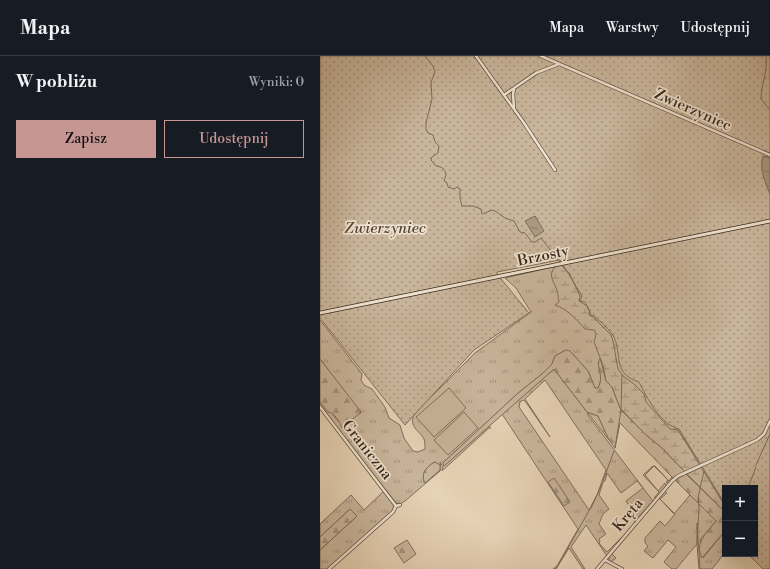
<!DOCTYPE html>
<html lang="pl">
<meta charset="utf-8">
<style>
body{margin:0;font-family:"Libre Bodoni",serif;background:#20242c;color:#f1f3f6}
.controls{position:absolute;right:12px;bottom:12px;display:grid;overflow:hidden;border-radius:0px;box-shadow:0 4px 16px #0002}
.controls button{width:36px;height:36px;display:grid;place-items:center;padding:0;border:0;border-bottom:1px solid #363941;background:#171b24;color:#f1f3f6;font:20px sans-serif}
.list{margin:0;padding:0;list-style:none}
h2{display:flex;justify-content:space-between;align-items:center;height:52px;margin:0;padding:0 16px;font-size:17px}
h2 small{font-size:13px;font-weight:400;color:#9ea1a6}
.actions{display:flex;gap:8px;padding:12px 16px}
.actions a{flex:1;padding:9px 0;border:1px solid #c59692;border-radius:0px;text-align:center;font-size:14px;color:#c59692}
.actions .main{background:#c59692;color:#111}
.map{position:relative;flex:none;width:450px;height:513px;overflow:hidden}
header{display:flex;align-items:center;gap:24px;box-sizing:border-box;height:56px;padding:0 20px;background:#171b24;border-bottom:1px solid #363941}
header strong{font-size:19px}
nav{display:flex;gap:22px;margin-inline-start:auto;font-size:14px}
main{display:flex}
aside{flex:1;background:#171b24}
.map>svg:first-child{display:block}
.grass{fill:url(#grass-tufts);stroke:#816e5c;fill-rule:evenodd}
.forest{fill:url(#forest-firs);stroke:#816e5c}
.wetland{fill:url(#wetland-marsh);stroke:#816e5c}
.park{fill:url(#park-dots);stroke:#816e5c}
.pitch{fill:#c9b59b;stroke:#816e5c}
.water{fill:url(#water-ripples);stroke:#7d6b5a}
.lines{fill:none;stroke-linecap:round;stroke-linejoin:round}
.stream{stroke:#7d6b5a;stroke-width:1}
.street-casing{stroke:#645244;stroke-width:4}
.secondary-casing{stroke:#39281e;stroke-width:4.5}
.street{stroke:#efe2cf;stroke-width:2.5}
.secondary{stroke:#efe2cf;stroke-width:3}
.labels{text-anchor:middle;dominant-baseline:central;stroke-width:3.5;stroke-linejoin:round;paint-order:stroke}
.street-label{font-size:15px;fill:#39281e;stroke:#efe2cf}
.park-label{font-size:15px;font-style:italic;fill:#564437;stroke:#efe2cf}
</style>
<header>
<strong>Mapa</strong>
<nav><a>Mapa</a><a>Warstwy</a><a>Udostępnij</a></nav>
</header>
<main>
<aside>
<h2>W pobliżu<small>Wyniki: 0</small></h2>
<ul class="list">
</ul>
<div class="actions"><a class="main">Zapisz</a><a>Udostępnij</a></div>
</aside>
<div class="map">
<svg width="450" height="513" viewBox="0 0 450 513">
<defs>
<pattern id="grass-tufts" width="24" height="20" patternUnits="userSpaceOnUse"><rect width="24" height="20" fill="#c9b59b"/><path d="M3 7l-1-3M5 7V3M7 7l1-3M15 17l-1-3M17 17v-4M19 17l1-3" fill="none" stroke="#a4937e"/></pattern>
<pattern id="forest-firs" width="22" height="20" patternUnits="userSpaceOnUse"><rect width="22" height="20" fill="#c9b59b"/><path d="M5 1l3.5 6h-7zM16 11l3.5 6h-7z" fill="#a4937e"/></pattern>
<pattern id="wetland-marsh" width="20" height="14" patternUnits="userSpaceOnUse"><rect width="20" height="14" fill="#c9b59b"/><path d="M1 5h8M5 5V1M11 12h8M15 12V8" fill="none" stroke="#a4937e"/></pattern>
<pattern id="park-dots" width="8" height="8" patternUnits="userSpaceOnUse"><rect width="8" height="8" fill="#c9b59b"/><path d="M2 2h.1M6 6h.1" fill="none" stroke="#a4937e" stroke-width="1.8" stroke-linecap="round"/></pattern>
<pattern id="water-ripples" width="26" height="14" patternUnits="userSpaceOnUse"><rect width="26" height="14" fill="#ab9882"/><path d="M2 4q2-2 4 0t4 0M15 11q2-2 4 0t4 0" fill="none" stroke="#8c7c6a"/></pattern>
</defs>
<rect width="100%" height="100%" fill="#e6d2b5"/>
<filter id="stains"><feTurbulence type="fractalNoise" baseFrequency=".005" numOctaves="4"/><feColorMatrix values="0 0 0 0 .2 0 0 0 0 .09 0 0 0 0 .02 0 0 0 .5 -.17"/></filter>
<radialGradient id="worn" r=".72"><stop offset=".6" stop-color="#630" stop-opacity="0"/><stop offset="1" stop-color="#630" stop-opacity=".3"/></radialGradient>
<!-- grass -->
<g class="grass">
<path d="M241 209 381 408 354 422 349 427 346 426 348 424 334 410 325 419 338 435 345 427 346 430 336 442H334L339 436 323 419 333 410H335L349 425 352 421 354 422 365 415 342 392 325 378 278 306C280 315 283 323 278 332H275L268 315 250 295H244L235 300 232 308 223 317 197 338 125 405V409L169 370 171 372H169L122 415 123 411 120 406 121 412 120 415 85 445 80 448 76 447 0 350V346L8 356H11L19 366 41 357 0 303V264L42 318 41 324 44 329 52 333 65 351 69 362 80 369 84 382 93 395 98 396 105 393C105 390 105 385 104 383 100 375 87 370 95 357L155 297 211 256 196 232 185 222ZM115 406 120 412V414L105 427C100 418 107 410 115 406Z"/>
<path d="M234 313 267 356 278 360 289 384 268 357 267 358 333 445 314 466 317 462 306 445 323 432 317 425 301 437 287 417 285 425 283 426 279 439 289 453 283 458 279 468 286 478 279 483 280 485 279 487 287 496 307 476 287 500 266 469 251 491 265 513H263L249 492 236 513H233L237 510 258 473 182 358ZM225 324 286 414 277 439 269 454 199 351 200 346 203 344 205 345 230 381 205 343Z"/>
<polygon points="64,435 74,449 73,455 8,513 0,513 0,494 37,460 30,453 0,481 0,468 31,439 44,454"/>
<path d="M344 435 347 437 340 443 354 458 370 439 396 465 380 484 383 502 405 475C405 497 406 496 392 513H380L377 467V488L356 513H352L344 506 356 491 348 484 333 502 324 495 328 490 325 487V482L340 465 345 470 355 458 339 442 292 498 296 502 291 506 289 505V500Z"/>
</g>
<!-- forest -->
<g class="forest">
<path d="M247 294 250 295 268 315 275 332H278C285 320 275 310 280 302L286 325 292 331 301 354 325 378 342 392 365 416 353 422 300 367 295 392 289 384 278 360 267 356 234 313 124 410 123 407 125 405 197 338 223 317 232 308 235 300 244 295Z"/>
<path d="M0 303 41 356 22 372C19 365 15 357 8 356L0 346Z"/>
<path d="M115 406 120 409V414L105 427C100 418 107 410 115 406Z"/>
<path d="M366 418 405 456V475L382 502C374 486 387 477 396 465L356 425 357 423Z"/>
<polygon points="234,422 250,446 244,450 228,426"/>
<polygon points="30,453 37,460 0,494 0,481"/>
<polygon points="87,484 96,498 84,507 74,492"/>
</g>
<!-- wetland -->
<g class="wetland">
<path d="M241 209 248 215 279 257 381 408 365 416 342 392 325 378 300 352 292 331 286 325 283 309 274 286 276 278 274 274 265 273C256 263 247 253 235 249L239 246C238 241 238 236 236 232 233 224 228 219 235 211Z"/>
<polygon points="386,409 405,432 405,456 367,418"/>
</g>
<!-- park -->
<path class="park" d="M0 0H450V513H443L428 498H435V432H405V448L359 373C341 369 327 342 319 326 290 317 304 295 292 278 287 271 280 265 274 260L271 259 265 246 260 245 262 240 240 204 177 216V218L209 257 154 294 85 369 0 262Z"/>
<!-- pitch -->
<g class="pitch">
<polygon points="129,332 146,352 114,381 96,361"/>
<polygon points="144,356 158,372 128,399 114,384"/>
</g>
<!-- water -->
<g class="water">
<path d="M443 100 450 101V138C445 126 439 113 443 100Z"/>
<polygon points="215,160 224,175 215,181 205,165"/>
</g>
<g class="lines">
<!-- stream -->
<g class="stream">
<path d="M105 0 113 10 115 16 111 26 112 43 106 67V73L108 77 113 79 115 86 119 90 118 97 112 101 111 104 116 110C122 111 125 112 126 119L124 125 127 127 128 131 134 133 137 131 140 133V142L142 150H153L161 153 162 158 172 154 175 155 185 162 194 165 200 176 205 177 212 186H215L221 182 240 206"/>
<path d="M446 1C448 15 441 29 441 43L450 54"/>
<polyline points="241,209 250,218 250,219 260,240 259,245 267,250 270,256 269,259 273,261 291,279 293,285 298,313 303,320 314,328 324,338 326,346 350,373 358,374 360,377 405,450"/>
<polyline points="295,392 301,354 302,319"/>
<polyline points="436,409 450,378"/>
<polyline points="283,425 294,395"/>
<polyline points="428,432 436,411"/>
<polyline points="271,452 282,428"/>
<polyline points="236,513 270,453"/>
<polyline points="379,513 377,488 379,452 378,442 384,415"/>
</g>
<!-- street casing -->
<g class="street-casing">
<g id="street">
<polyline points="156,0 204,67 235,114"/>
<polyline points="221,0 450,99"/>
<polyline points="194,33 193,38 194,52"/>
<polyline points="184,39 216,17 239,8"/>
<polyline points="0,351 76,450"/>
<polyline points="285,504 302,513"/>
<polyline points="9,513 73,456 76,450 80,449"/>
<polyline points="277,513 352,425 358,420 437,384 444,378 450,365"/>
</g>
</g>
<!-- secondary casing -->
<g class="secondary-casing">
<polyline id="secondary" points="0,257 450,165"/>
</g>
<!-- street -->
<use href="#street" class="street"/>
<!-- secondary -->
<use href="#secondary" class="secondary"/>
</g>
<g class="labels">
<!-- street labels -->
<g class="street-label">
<text transform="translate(373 54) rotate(24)">Zwierzyniec</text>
<text transform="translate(223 200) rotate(-12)">Brzosty</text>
<text transform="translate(47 394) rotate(52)">Graniczna</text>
<text transform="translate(308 459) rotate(-50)">Kręta</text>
</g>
<!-- park labels -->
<g class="park-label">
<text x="65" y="172">Zwierzyniec</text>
</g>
</g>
<rect width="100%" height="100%" filter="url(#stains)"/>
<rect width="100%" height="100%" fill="url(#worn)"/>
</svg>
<div class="controls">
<button>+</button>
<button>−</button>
</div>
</div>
</main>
